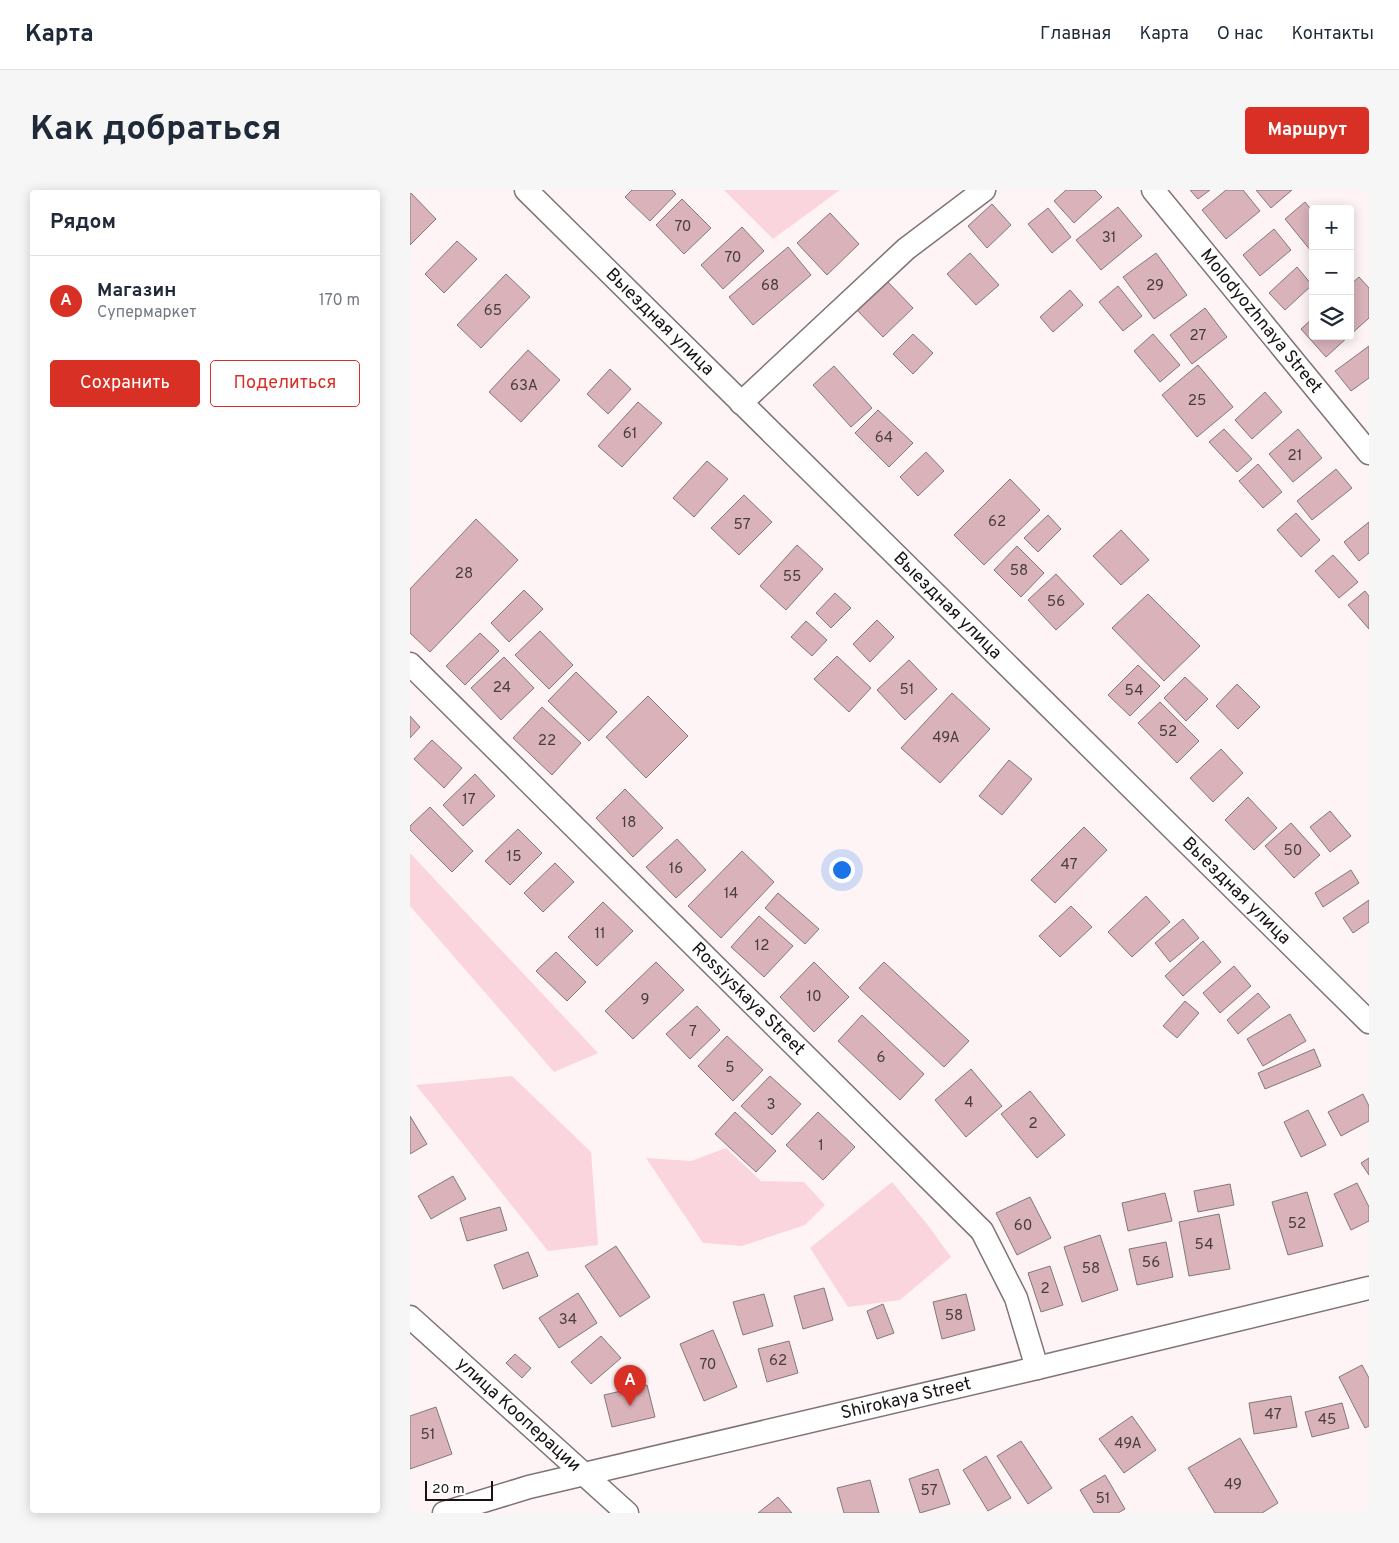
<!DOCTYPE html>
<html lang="ru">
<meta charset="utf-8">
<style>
body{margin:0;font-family:Overpass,sans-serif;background:#f6f6f7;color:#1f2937}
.controls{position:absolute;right:15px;top:15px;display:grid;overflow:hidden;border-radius:5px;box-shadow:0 2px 12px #0003}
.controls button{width:45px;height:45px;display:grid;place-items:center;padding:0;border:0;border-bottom:1px solid #e0e1e3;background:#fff;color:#1f2937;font:25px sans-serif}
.scale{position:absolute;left:15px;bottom:12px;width:68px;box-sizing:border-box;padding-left:5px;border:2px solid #181414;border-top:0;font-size:14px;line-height:18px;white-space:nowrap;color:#181414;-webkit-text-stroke:4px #fff;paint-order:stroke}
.you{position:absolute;left:431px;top:679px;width:18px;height:18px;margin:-12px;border:4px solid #fff;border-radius:50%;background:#1a73e8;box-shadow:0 0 0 8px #1a73e833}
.badge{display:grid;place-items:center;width:32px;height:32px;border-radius:50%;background:#d93025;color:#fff;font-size:16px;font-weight:700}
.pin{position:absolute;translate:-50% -41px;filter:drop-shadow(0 1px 2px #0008)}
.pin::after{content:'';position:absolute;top:26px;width:18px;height:15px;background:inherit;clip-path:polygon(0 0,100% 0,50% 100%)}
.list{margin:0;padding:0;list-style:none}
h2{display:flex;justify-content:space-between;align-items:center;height:65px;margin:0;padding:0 20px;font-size:21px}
h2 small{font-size:16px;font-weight:400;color:#747a83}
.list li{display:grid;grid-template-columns:32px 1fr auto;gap:15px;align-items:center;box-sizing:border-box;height:90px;padding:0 20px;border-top:1px solid #e0e1e3}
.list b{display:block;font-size:19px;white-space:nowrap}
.list p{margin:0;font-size:16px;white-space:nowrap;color:#747a83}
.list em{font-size:16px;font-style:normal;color:#747a83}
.actions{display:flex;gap:10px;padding:15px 20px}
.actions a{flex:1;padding:11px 0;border:1px solid #d93025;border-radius:5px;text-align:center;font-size:18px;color:#d93025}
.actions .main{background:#d93025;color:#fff}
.icon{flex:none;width:28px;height:28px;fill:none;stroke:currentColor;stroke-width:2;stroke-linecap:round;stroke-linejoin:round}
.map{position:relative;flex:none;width:959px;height:1323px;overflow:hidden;border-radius:5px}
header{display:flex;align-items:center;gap:30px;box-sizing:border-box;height:70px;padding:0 25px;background:#fff;border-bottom:1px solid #e0e1e3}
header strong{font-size:24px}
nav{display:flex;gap:28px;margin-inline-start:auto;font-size:18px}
.intro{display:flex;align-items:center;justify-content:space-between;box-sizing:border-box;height:120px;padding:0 30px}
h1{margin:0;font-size:35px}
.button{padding:12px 22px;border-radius:5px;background:#d93025;color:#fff;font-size:18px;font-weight:700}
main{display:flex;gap:30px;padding:0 30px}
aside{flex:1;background:#fff;border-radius:5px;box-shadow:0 2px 12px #0003}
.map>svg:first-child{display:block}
.green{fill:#fbd5dd}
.building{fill:#d9b2ba;stroke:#82787a}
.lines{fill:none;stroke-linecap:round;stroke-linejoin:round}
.street-casing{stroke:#7f7476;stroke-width:25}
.street{stroke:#fff;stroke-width:22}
.labels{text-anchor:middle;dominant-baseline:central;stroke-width:5;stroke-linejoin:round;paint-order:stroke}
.number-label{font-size:15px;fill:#483c3e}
.street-label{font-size:18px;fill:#181414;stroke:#fff}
</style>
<header>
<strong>Карта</strong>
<nav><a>Главная</a><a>Карта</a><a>О нас</a><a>Контакты</a></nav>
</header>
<div class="intro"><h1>Как добраться</h1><a class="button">Маршрут</a></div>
<main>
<aside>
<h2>Рядом<small></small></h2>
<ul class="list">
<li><span class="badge">A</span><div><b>Магазин</b><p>Супермаркет</p></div><em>170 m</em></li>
</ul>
<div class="actions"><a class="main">Сохранить</a><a>Поделиться</a></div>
</aside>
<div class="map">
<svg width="959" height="1323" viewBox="0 0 959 1323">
<rect width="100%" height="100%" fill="#fef4f6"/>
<!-- green -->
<g class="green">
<polygon points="314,0 430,0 363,49"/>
<polygon points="0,663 188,863 144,882 0,716"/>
<polygon points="102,886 181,962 188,1055 138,1061 6,895"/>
<polygon points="316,958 351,991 394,992 415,1015 395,1035 332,1056 293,1053 236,968 281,971"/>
<polygon points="482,992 517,1034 541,1067 490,1110 438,1117 400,1058"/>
</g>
<!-- building -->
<g class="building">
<polygon points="222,0 262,0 266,4 240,31 215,7"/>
<polygon points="656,0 685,0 692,7 664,33 644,11"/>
<polygon points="780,0 800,0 788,9"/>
<polygon points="816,0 833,0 850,21 816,49 792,20"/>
<polygon points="846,0 882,0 861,18"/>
<polygon points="1,3 26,29 0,55 0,4"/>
<polygon points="272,9 301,38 274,64 246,35"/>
<polygon points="895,12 903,22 903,59 901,61 875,29"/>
<polygon points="582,14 601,35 577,58 558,36"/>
<polygon points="708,17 732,46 691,80 666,50"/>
<polygon points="638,18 661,47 642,63 618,34"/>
<polygon points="420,23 449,54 417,85 387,53"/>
<polygon points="332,37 354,61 313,99 291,75"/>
<polygon points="864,39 881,60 850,86 833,65"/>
<polygon points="47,51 67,69 34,103 15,84"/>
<polygon points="378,57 401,85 343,135 319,107"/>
<polygon points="560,63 589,95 566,115 537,84"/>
<polygon points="746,63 777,105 744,129 713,87"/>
<polygon points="887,77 902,95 875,120 859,103"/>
<polygon points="96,84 120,107 71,158 47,135"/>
<polygon points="949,87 959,98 959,128 940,145 940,95"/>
<polygon points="476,90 503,118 473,147 446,119"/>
<polygon points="708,96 732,126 713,141 689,112"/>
<polygon points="660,100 673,115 643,142 630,127"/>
<polygon points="795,118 817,147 782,174 760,145"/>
<polygon points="903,128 903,146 939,146 916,167 891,139"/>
<polygon points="503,144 523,163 503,184 483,164"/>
<polygon points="743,144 770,175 750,192 724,161"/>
<polygon points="959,156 959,188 941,201 925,181"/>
<polygon points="118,160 150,190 111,232 79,202"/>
<polygon points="788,175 823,217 787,247 752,205"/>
<polygon points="424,176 462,218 441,237 403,195"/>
<polygon points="200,179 221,199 198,224 177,204"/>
<polygon points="855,202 872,222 842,249 825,230"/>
<polygon points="228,212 252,233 212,277 188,256"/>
<polygon points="468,220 503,253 479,277 445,243"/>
<polygon points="814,239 842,269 827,282 799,252"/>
<polygon points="888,239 912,268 883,292 859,264"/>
<polygon points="516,262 534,281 508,306 490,287"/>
<polygon points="297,271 318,289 284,327 263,308"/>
<polygon points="848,274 872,302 853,318 829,291"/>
<polygon points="926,279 942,298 902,330 887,311"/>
<polygon points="600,289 630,320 574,375 544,345"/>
<polygon points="334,305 362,332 329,365 301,338"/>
<polygon points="886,323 910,350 891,367 867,340"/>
<polygon points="638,325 651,339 628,362 614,348"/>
<polygon points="66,329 108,370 20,462 0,443 0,399"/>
<polygon points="959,332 959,363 949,371 934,352"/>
<polygon points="711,340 739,370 711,395 683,366"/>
<polygon points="387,355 413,379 376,420 350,396"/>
<polygon points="607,356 634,383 611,407 584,380"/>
<polygon points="923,365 948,392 929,408 905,381"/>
<polygon points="646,384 674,414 646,440 618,410"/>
<polygon points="114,400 133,419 99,452 81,433"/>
<polygon points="955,401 959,406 959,439 938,415"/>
<polygon points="425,403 441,418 421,438 406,423"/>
<polygon points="738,404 790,456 754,491 702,438"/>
<polygon points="467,430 484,447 460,472 443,454"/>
<polygon points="396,431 417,450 402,466 381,447"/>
<polygon points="130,441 163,475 139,499 105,465"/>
<polygon points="70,443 89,461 55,495 36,476"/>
<polygon points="427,466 461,498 439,522 404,489"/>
<polygon points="94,467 124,498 91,530 61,498"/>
<polygon points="499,470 527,499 495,530 467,500"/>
<polygon points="728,475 750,496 720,526 698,505"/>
<polygon points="166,482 207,522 179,551 138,511"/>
<polygon points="775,487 798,509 776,531 754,508"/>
<polygon points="827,494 850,517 828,539 806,516"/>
<polygon points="542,503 580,539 530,593 491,558"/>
<polygon points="238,506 278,546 236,588 196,547"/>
<polygon points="750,512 789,551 767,573 728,533"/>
<polygon points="132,517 171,553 142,585 103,548"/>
<polygon points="0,526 10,537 0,548"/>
<polygon points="22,550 52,578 34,598 4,569"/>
<polygon points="811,559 833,583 803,612 780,588"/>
<polygon points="599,570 622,589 592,625 569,606"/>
<polygon points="65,584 85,606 53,636 33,615"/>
<polygon points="215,599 253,638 223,667 186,628"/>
<polygon points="838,607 867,638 844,660 815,630"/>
<polygon points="20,617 63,661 42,682 0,640 0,636"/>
<polygon points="920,621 941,646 920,662 900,637"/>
<polygon points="881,633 910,665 884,688 855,656"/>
<polygon points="674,637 697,660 645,713 621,690"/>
<polygon points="108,639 132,663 100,695 75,671"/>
<polygon points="267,649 296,680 266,708 236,677"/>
<polygon points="332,661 364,692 311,748 278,716"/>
<polygon points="145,673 164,692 133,722 114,703"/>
<polygon points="941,680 949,693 913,717 905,703"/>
<polygon points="368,703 409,739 395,754 355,718"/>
<polygon points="736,706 760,732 722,767 698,742"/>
<polygon points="959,710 959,732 943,743 933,728"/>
<polygon points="193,712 223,741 187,776 158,747"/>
<polygon points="661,716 682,737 650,767 629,746"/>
<polygon points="349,726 383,756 354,787 321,757"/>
<polygon points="773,729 789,748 760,772 745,753"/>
<polygon points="793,751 811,772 773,806 755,786"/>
<polygon points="146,762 176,792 157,811 126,781"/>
<polygon points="246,772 274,800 223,849 195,821"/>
<polygon points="404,772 439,807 404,842 370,807"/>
<polygon points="474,772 559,851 534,877 449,798"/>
<polygon points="824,776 841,796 810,823 793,803"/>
<polygon points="848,803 860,817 828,844 817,830"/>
<polygon points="775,811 789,823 767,848 753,836"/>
<polygon points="287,816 310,840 280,869 256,844"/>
<polygon points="880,824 896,851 853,876 837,849"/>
<polygon points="452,825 514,884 490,910 428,851"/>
<polygon points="317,846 353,880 323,911 288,876"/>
<polygon points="904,859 911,876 855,899 848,883"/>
<polygon points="561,879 592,916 556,947 525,910"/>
<polygon points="360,886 391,914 362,945 331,916"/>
<polygon points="620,901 655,945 627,968 591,924"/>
<polygon points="953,904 959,916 959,931 931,946 918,922"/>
<polygon points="898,920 916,955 891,967 874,932"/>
<polygon points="325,922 366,961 346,982 305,944"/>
<polygon points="408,922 445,957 413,990 376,955"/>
<polygon points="0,926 17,954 0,964"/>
<polygon points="959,968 959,985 951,973"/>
<polygon points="43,986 56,1009 21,1029 8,1006"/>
<polygon points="947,993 959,1017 959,1031 941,1040 924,1004"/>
<polygon points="820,994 824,1015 788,1022 784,1001"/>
<polygon points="897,1002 913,1056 878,1065 862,1012"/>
<polygon points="755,1003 762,1031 718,1041 712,1013"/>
<polygon points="620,1007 641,1048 607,1065 586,1023"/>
<polygon points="90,1017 97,1040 57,1051 50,1028"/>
<polygon points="809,1024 820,1079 779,1086 769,1032"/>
<polygon points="690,1045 708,1100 672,1112 654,1057"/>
<polygon points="756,1052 763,1087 727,1095 719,1059"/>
<polygon points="206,1056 240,1107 210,1127 175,1076"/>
<polygon points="118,1062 128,1086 93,1099 84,1075"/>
<polygon points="640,1076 653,1115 631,1122 618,1083"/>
<polygon points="414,1098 423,1130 393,1139 384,1106"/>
<polygon points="168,1103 187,1133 149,1158 129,1128"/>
<polygon points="354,1104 363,1136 333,1145 323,1112"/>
<polygon points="556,1104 565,1140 532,1149 523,1112"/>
<polygon points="473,1114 484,1143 467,1149 457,1121"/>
<polygon points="303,1140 327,1197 294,1211 270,1154"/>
<polygon points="191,1146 211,1168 181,1194 161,1172"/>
<polygon points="379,1151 388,1183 357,1192 348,1159"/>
<polygon points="105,1164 121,1178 112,1188 96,1173"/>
<polygon points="952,1175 959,1188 959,1236 955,1238 929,1187"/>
<polygon points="237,1195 245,1227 202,1237 194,1205"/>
<polygon points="881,1206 887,1237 844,1244 839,1213"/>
<polygon points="932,1213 939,1238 902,1247 895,1222"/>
<polygon points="26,1217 42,1264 0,1279 0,1226"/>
<polygon points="722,1226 746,1260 714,1283 689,1249"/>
<polygon points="830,1248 868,1313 852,1323 805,1323 778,1278"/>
<polygon points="611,1251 642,1298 618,1314 587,1266"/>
<polygon points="576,1266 601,1308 578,1321 553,1280"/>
<polygon points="528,1279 540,1314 510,1323 499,1289"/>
<polygon points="695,1285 715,1319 708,1323 684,1323 670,1300"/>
<polygon points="460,1290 469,1323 434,1323 427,1298"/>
<polygon points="368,1307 382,1323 348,1323"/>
</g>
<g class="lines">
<!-- street casing -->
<g class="street-casing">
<g id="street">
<path id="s1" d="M116 0 959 832"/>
<path id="s2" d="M743 0 959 263"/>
<polyline points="331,213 496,59 574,0"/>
<path id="s3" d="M0 474 572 1041 606 1108 627 1178"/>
<path id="s4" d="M0 1127 217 1323"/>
<path id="s5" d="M34 1323 119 1297 627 1178 959 1098"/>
</g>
</g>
<!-- street -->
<use href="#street" class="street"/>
</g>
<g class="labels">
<!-- number labels -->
<g class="number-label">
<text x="273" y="37">70</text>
<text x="699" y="48">31</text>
<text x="323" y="68">70</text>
<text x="360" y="96">68</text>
<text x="745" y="96">29</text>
<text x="83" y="121">65</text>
<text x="788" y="146">27</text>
<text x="114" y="196">63А</text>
<text x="787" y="211">25</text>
<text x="220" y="244">61</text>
<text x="474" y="248">64</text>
<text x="885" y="266">21</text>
<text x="587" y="332">62</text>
<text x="332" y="335">57</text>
<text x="609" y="381">58</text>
<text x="54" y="384">28</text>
<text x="382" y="387">55</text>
<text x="646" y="412">56</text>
<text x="92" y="498">24</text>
<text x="497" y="500">51</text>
<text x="724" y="501">54</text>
<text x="758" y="542">52</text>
<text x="536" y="548">49А</text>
<text x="137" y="551">22</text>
<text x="59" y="610">17</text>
<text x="219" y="633">18</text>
<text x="883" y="661">50</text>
<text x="104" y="667">15</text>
<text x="659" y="675">47</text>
<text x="266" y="679">16</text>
<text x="321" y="704">14</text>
<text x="190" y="744">11</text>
<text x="352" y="756">12</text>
<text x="404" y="807">10</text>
<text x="235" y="810">9</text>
<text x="283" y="842">7</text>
<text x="471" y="868">6</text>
<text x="320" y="878">5</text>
<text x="559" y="913">4</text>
<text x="361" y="915">3</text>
<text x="623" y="934">2</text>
<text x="411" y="956">1</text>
<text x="887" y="1034">52</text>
<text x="613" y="1036">60</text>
<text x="794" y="1055">54</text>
<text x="741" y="1073">56</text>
<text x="681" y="1079">58</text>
<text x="635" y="1099">2</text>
<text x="544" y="1126">58</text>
<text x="158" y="1130">34</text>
<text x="368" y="1171">62</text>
<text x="298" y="1175">70</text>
<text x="863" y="1225">47</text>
<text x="917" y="1230">45</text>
<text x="18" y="1245">51</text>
<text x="718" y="1254">49А</text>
<text x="823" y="1295">49</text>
<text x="519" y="1301">57</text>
<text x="693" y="1309">51</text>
</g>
<!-- street labels -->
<g class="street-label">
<text stroke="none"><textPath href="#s1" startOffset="188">Выездная улица</textPath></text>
<text stroke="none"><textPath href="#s2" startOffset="170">Molodyozhnaya Street</textPath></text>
<text stroke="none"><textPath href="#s1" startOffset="592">Выездная улица</textPath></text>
<text stroke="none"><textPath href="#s1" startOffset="998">Выездная улица</textPath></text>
<text stroke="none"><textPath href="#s3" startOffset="476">Rossiyskaya Street</textPath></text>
<text stroke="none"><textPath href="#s5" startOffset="476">Shirokaya Street</textPath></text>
<text stroke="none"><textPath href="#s4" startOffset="146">улица Кооперации</textPath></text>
</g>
</g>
</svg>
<div class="controls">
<button>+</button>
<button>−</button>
<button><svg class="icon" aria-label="layers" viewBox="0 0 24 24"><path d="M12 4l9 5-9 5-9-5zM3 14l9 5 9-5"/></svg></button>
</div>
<div class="scale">20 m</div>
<div class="you"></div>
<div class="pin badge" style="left:220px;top:1216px">A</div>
</div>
</main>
